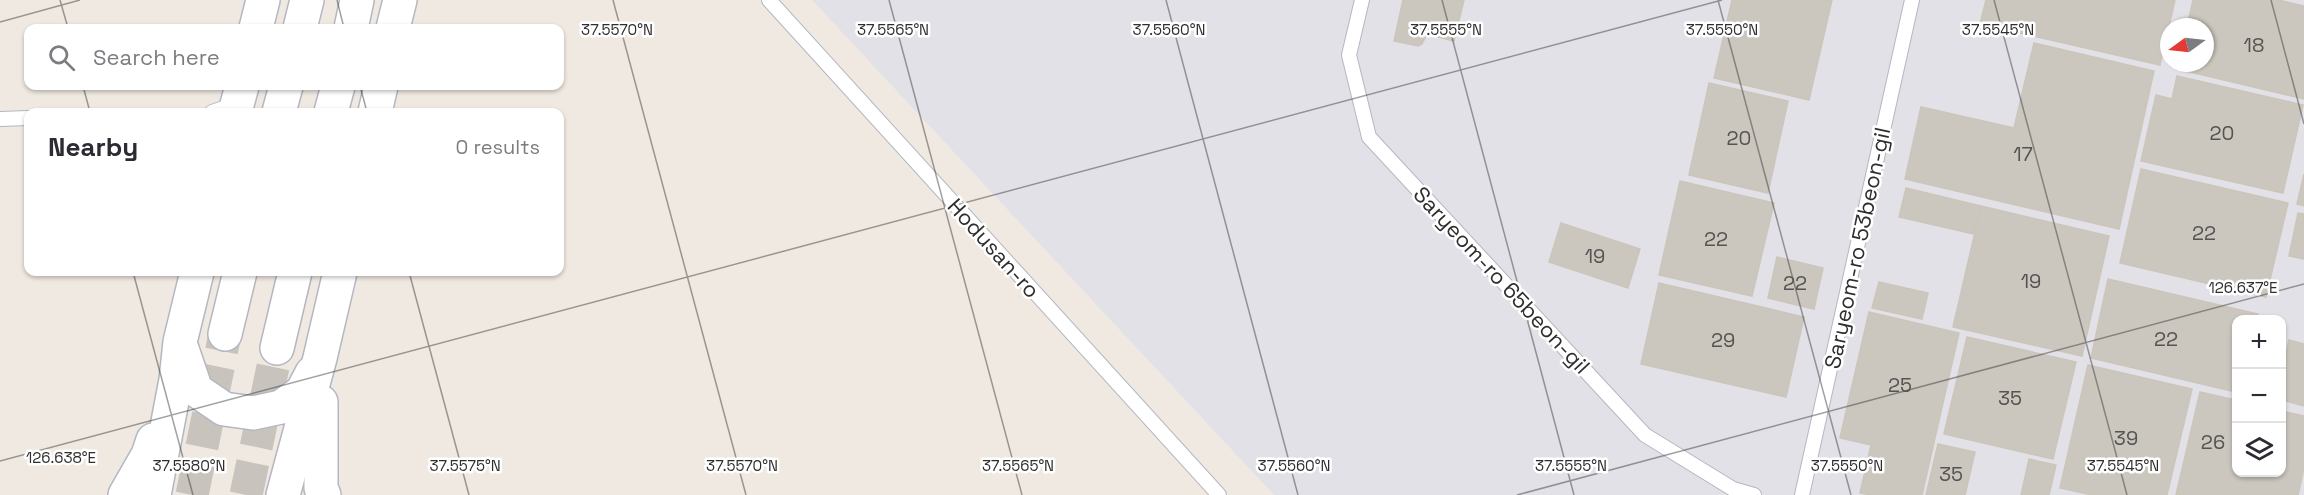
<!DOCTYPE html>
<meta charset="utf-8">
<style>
body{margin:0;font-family:"Space Grotesk",sans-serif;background:#f7f7f7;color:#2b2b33}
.controls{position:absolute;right:18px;bottom:18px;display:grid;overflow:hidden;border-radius:12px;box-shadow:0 2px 4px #0004}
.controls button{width:54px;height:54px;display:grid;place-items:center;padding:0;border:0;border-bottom:2px solid #e1e1e2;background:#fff;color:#2b2b33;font:30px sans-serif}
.compass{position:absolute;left:2160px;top:18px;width:54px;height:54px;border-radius:50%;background:#fff;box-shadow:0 2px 4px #0004;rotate:255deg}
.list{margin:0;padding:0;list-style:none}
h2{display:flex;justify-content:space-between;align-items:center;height:78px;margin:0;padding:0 24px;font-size:26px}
h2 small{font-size:20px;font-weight:400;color:#7c7c81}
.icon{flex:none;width:33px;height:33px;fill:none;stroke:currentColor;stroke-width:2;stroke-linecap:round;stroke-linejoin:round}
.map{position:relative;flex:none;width:2304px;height:495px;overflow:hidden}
.search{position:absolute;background:#fff;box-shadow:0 2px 4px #0004;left:24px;top:24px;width:540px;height:66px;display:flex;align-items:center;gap:15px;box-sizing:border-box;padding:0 21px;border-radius:12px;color:#7c7c81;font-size:22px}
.panel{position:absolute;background:#fff;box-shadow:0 2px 4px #0004;left:24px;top:108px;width:540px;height:168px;border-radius:12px}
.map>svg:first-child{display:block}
.industrial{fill:#e3e1e8;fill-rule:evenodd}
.building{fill:#cbc7bf;stroke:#cbc5ba;stroke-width:1.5}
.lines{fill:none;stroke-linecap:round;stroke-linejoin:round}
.secondary-tunnel{stroke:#c8c4bd;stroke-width:33;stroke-dasharray:33 16;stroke-linecap:butt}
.lane-casing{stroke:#b4b7c1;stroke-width:16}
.secondary-casing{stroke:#b4b7c1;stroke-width:36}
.lane{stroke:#fff;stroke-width:14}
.secondary{stroke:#fff;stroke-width:33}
.ticks{fill:none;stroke:#2e2e2e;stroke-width:1.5;stroke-opacity:0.45}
.labels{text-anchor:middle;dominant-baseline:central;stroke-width:5;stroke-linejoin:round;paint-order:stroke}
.number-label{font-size:20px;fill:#555452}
.street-label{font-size:22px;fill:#2e2e2e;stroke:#fff}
.ticks-label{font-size:15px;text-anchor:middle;fill:#2e2e2e;stroke:#fff;stroke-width:5;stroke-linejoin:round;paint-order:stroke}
</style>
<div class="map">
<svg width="2304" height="495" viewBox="0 0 2304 495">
<rect width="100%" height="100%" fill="#efe9e1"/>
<!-- industrial -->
<path class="industrial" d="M812 0H2304V495H1274ZM2169 27H2205V63H2169ZM2236 320H2282V472H2236Z"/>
<!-- building -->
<g class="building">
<polygon points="1403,0 1464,0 1454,41 1427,34 1422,44 1418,46 1394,41"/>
<polygon points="1732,0 1832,0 1809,100 1714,78"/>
<polygon points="1986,0 2175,0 2160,65 1980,24"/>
<polygon points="2193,0 2278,0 2304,6 2304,99 2177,69 2178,63 2205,63 2205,27 2187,27"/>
<polygon points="2034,43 2154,71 2119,229 1905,179 1921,107 2014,128"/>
<polygon points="2177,76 2303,105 2283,193 2141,161 2156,95 2172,99"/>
<polygon points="1709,83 1788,101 1768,193 1689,175"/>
<polygon points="2141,169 2288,203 2266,297 2120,263"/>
<polygon points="2304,174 2304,206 2297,204"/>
<polygon points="1680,181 1774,203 1752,296 1659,275"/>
<polygon points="1906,188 1981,206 1974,234 1899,217"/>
<polygon points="1981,206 2109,236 2082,356 1953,327"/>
<polygon points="2298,213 2304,214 2304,259 2289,256"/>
<polygon points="1561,223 1640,249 1628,288 1549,262"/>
<polygon points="1777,257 1823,268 1814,309 1768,298"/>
<polygon points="2108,279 2258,314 2257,320 2236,320 2236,392 2091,358"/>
<polygon points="1879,282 1928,293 1922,319 1872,308"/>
<polygon points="1659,283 1804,317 1786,397 1641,364"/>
<polygon points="1869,312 1959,333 1922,495 1870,495 1860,493 1871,445 1840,438"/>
<polygon points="1967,337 2076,362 2053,459 1944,434"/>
<polygon points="2289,340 2304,344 2304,406 2282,400 2282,372"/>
<polygon points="2088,365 2192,389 2167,495 2092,495 2060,488"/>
<polygon points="2200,392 2236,400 2236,472 2282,472 2282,411 2304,416 2304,468 2298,495 2176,495"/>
<polygon points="1938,444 1975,452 1965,495 1926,495"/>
<polygon points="2029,459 2056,465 2049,495 2021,495"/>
</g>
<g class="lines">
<!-- secondary-tunnel -->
<g class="secondary-tunnel">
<polyline points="192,495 225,334"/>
<polyline points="246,495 277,348"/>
</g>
<!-- lane casing -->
<g class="lane-casing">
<g id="lane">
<polyline points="769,0 1219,495"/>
<polyline points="1362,0 1349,55 1369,137 1645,435 1733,489 1754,495"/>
<polyline points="212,112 236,104"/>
<polyline points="0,119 28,118"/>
<polyline points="1802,495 1912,0"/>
</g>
</g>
<!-- secondary casing -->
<g class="secondary-casing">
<g id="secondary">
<polyline points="256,28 263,0"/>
<polyline points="300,28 307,0"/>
<polyline points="351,28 357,0"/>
<polyline points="393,28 400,0"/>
<polyline points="235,112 242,86"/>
<polyline points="279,112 286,86"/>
<polyline points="331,112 338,86"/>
<polyline points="375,112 381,86"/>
<polyline points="225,334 240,272"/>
<polyline points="277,348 295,272"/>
<polyline points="182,349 196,390 224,409 253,413 281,407 302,392 312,373"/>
<polyline points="321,402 321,488 324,495"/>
<polyline points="125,495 148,455 153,440"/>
<polyline points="154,495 176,380 180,342 197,272"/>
<polyline points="283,495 320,358 340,272"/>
</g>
</g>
<!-- lane -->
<use href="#lane" class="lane"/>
<!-- secondary -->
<use href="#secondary" class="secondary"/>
</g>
<!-- ticks -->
<path class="ticks" d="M60 0 68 28M337 0 344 28M613 0 746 495M889 0 1022 495M1166 0 1298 495M1442 0 1574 495M1718 0 1851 495M1994 0 2127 495M2271 0 2304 124M0 22 80 0M83 86 90 112M360 86 367 112M133 272 193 495M409 272 469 495M0 461 1722 0M1517 495 2304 284"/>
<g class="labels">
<!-- number labels -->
<g class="number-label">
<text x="2254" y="45">18</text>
<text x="2222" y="133">20</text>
<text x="1739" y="138">20</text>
<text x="2023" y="154">17</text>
<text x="2204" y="233">22</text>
<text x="1716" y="239">22</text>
<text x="1595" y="256">19</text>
<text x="2031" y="281">19</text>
<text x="1795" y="283">22</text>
<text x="2166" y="339">22</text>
<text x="1723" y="340">29</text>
<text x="1900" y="385">25</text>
<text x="2010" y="398">35</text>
<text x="2126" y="438">39</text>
<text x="2213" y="442">26</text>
<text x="1951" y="474">35</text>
</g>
<!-- street labels -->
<g class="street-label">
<text transform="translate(994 248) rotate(48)">Hodusan-ro</text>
<text transform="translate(1857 248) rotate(-78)">Saryeom-ro 53beon-gil</text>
<text transform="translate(1502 280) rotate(47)">Saryeom-ro 65beon-gil</text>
</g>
</g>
<g class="ticks-label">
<text x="617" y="35">37.5570°N</text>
<text x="893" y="35">37.5565°N</text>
<text x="1169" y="35">37.5560°N</text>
<text x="1446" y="35">37.5555°N</text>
<text x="1722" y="35">37.5550°N</text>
<text x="1998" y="35">37.5545°N</text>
<text x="2243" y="293">126.637°E</text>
<text x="61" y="463">126.638°E</text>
<text x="189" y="471">37.5580°N</text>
<text x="465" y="471">37.5575°N</text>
<text x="742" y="471">37.5570°N</text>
<text x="1018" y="471">37.5565°N</text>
<text x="1294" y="471">37.5560°N</text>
<text x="1571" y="471">37.5555°N</text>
<text x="1847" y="471">37.5550°N</text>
<text x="2123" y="471">37.5545°N</text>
</g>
</svg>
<div class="controls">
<button>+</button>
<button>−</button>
<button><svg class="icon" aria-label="layers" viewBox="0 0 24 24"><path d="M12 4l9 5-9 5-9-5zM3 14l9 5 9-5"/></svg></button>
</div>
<svg class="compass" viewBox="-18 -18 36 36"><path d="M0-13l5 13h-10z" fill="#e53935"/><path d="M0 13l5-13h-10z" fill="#7c7c81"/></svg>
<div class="search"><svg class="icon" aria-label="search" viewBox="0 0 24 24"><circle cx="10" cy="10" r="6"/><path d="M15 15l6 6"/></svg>Search here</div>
<section class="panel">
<h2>Nearby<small>0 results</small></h2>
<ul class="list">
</ul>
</section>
</div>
